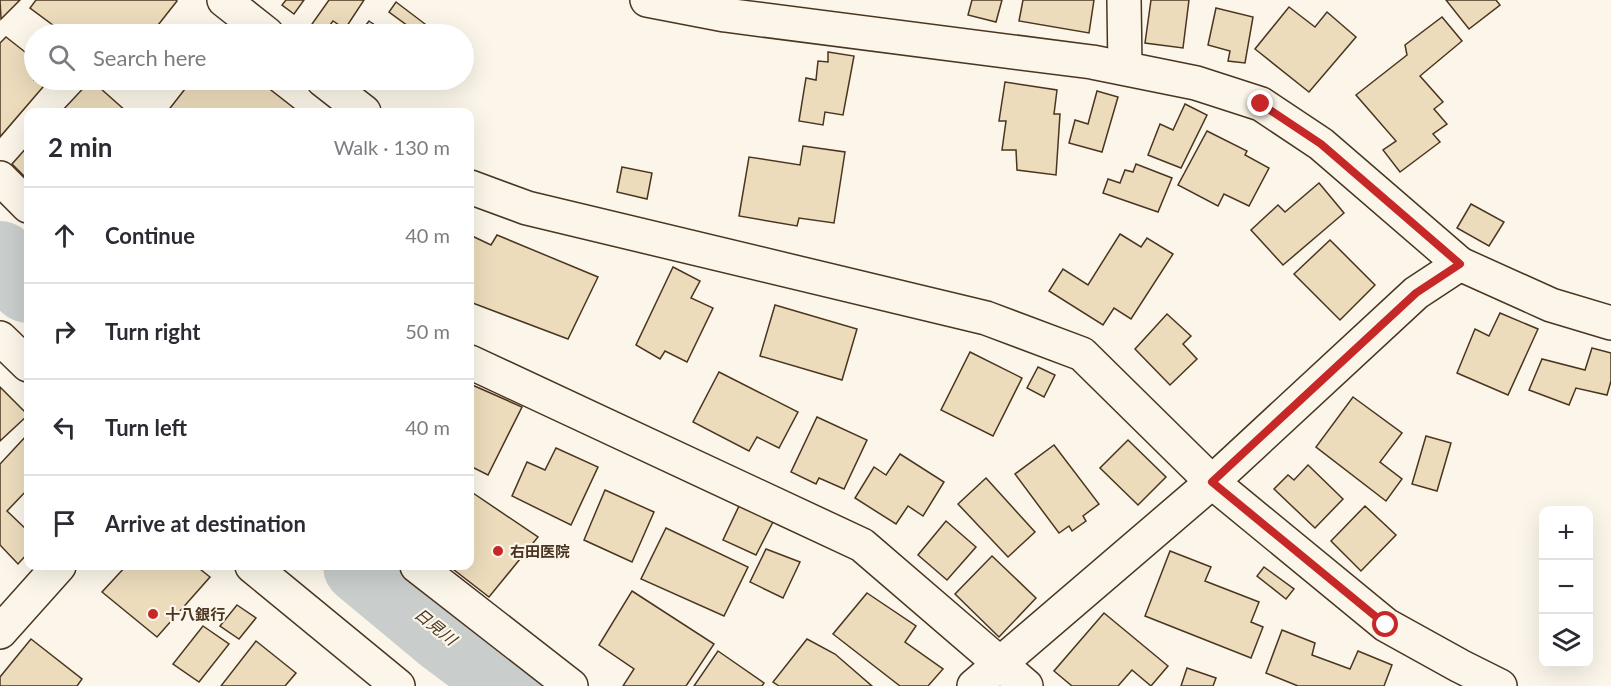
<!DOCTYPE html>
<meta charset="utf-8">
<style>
body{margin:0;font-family:Lato,"Noto Sans JP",sans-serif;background:#f2f2f3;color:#2b2b33}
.controls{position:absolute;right:18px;bottom:18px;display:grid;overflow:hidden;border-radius:12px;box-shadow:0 6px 24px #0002}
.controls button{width:54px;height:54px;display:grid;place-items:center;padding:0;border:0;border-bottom:2px solid #e1e1e2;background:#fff;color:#2b2b33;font:30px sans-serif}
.stop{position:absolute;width:18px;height:18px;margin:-14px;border:4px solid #c62828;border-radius:50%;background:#fff}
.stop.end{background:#c62828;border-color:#fff;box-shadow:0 2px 6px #0008}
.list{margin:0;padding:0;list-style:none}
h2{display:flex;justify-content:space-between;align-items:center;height:78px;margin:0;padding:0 24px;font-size:26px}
h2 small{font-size:20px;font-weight:400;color:#7c7c81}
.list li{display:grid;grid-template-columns:39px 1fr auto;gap:18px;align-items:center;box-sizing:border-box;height:96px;padding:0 24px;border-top:2px solid #e1e1e2}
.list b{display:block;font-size:22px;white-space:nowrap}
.list em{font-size:20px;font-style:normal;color:#7c7c81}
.icon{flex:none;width:33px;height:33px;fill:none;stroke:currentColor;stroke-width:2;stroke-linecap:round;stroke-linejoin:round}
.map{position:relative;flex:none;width:1611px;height:686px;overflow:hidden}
.search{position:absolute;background:#fff;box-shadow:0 6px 24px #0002;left:24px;top:24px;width:450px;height:66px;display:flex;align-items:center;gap:15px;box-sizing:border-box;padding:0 21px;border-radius:33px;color:#7c7c81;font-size:22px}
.panel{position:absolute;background:#fff;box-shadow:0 6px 24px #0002;left:24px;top:108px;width:450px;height:462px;border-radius:12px}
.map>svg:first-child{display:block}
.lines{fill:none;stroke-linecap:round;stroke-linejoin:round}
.river{stroke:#c9cecd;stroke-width:76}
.building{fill:#ecdcbc;stroke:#4a3520;stroke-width:1.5}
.street-casing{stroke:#4a3520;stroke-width:36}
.street{stroke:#fbf6e9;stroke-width:33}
.route{stroke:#c62828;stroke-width:8}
.poi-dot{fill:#c62828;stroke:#fbf6e9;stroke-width:2}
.labels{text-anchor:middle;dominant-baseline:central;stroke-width:4.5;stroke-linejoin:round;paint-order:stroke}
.poi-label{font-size:15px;font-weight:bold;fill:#4a3520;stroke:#fbf6e9;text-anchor:start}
.water-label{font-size:16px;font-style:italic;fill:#4a3520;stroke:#fbf6e9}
</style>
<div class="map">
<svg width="1611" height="686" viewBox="0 0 1611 686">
<rect width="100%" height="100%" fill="#fbf6e9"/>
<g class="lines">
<!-- river -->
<g class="river">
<polyline points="0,259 28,285"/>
<polyline points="361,566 444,635 512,686"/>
</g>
</g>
<!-- building -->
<g class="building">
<polygon points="0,0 20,0 1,19"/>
<polygon points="36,0 176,0 177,1 151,34 65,34 30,8"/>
<polygon points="286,0 304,0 294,14 282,5"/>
<polygon points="329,0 364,0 345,29 333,21 324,33 312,24"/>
<polygon points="972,0 1002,0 996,22 968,15"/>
<polygon points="1023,0 1094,0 1089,33 1019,21"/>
<polygon points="1151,0 1189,0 1183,48 1145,43"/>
<polygon points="1446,0 1496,0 1500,5 1469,29"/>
<polygon points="396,2 429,27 423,34 419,34 389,12"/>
<polygon points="1289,7 1315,27 1327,12 1356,37 1309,92 1255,49"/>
<polygon points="1216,8 1253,17 1245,63 1228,61 1230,51 1208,45"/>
<polygon points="1442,17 1462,41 1420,76 1443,102 1434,109 1447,124 1433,134 1440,142 1400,172 1383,150 1396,141 1356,95 1407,55 1405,45"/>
<polygon points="369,21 388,34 359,34"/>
<polygon points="6,37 34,59 34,80 49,80 0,137 0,43"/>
<polygon points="828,52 854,56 843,115 825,112 823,125 799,121 806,78 816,80 818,61 828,62"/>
<polygon points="91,80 127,112 61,112"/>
<polygon points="192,80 258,80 299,112 167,112"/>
<polygon points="1005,82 1057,90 1054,114 1060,114 1056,175 1017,170 1016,150 1002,150 1006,121 999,121"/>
<polygon points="1097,91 1118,97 1102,152 1069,143 1075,120 1088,124"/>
<polygon points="1185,104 1207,115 1181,168 1148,155 1160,124 1173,130"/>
<polygon points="1207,131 1247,151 1245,155 1269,168 1249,206 1224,194 1218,206 1178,185"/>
<polygon points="28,146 28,180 12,164"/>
<polygon points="803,146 845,152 834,223 799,218 797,226 739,216 749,157 800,165"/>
<polygon points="1136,164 1172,178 1158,212 1103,193 1108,179 1120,183 1125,170 1133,172"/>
<polygon points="622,167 652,173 647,199 617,192"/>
<polygon points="1319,183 1344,213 1283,265 1251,230 1278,205 1285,212"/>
<polygon points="1471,204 1504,222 1489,246 1457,228"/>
<polygon points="1120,234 1141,247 1147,238 1173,254 1131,319 1114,308 1103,325 1049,291 1063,269 1088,285"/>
<polygon points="470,235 491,245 497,235 598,277 568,339 470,302"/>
<polygon points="1330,240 1375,285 1340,320 1294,274"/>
<polygon points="673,267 700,281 691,298 713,308 687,362 665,351 660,359 636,345"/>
<polygon points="775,305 857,329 842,380 760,356"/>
<polygon points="1500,313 1538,329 1508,395 1457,373 1475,329 1489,336"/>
<polygon points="1167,314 1191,336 1183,344 1197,359 1170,385 1135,349"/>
<polygon points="1592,348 1611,353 1611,381 1607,395 1576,388 1569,405 1529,390 1542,359 1585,370"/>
<polygon points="970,352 1022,378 993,436 941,410"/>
<polygon points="1038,367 1055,375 1044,397 1027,388"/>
<polygon points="719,372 798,412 779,448 757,437 749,451 693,422"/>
<polygon points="470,384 522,407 488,475 470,466"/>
<polygon points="0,387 28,415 0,441"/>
<polygon points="1353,397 1402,433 1380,462 1402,479 1386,501 1316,447"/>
<polygon points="817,417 867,440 844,489 819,478 816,484 791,472"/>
<polygon points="28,434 28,489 7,511 28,531 28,553 18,564 0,545 0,464"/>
<polygon points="1426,436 1451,443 1437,491 1412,484"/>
<polygon points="1128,440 1166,477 1138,505 1100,468"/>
<polygon points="1054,445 1099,504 1083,516 1086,521 1072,531 1069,526 1059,533 1015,474"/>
<polygon points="556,448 598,467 571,525 512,496 527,462 545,470"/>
<polygon points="900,454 944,482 923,516 908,506 896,524 855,498 874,467 886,475"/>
<polygon points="1308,465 1343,499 1315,528 1274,489 1288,475 1294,480"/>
<polygon points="986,478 1035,532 1008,557 958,504"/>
<polygon points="605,490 654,512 632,562 584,540"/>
<polygon points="470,491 538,537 489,597 449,566 470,566"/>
<polygon points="739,506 774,520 756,555 723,540"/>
<polygon points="1365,506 1396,535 1361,571 1331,541"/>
<polygon points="946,521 976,547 947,580 918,555"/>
<polygon points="666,528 748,567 724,616 641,579"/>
<polygon points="766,549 800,562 783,598 750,582"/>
<polygon points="1170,551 1211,567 1205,581 1259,602 1251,622 1263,627 1251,658 1145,616"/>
<polygon points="992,556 1036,598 999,637 955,594"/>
<polygon points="126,566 196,566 210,577 157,637 102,592"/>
<polygon points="1264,567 1294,589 1286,599 1257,576"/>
<polygon points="632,591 714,644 686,686 623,686 634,669 599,645"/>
<polygon points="867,593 916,626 905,642 943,669 928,686 900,686 833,634"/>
<polygon points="237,605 256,618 239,639 220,626"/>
<polygon points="1104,613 1168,666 1151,686 1132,670 1118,686 1072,686 1054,671"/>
<polygon points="203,626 229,644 199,682 173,664"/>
<polygon points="1282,630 1315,643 1312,655 1350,669 1358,651 1392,665 1384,686 1298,686 1266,673"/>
<polygon points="31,639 82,679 77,686 0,686 0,677"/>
<polygon points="807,639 835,654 872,686 779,686 773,682"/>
<polygon points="256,641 296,673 285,686 221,686"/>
<polygon points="718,651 764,683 762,686 694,686"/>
<polygon points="1187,668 1216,678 1213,686 1181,686"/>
</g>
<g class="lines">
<!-- street casing -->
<g class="street-casing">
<g id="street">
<polyline points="224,0 267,34"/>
<polyline points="647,0 725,15 1092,62 1196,83 1261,104 1321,144 1460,264 1551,305 1611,323"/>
<polyline points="1124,0 1125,68"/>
<polyline points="323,80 364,112"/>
<polyline points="0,178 28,206"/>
<polyline points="470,187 527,208 986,318 1082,354 1212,482 1386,625 1460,666 1500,686"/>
<polyline points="0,338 28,365"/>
<polyline points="470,362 862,545 1026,686"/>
<polyline points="252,566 398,686"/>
<polyline points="417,566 571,686"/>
<polyline points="0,632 59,566"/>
<polyline points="974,686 1212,482 1416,293 1460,264"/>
</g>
</g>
<!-- street -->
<use href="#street" class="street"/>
</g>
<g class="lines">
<!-- route -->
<polyline class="route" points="1261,104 1321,144 1460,264 1416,293 1212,482 1386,625"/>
</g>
<!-- markers -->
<g class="poi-dot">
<circle cx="498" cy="551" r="6"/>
<circle cx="153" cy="614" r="6"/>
</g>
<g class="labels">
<!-- poi labels -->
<g class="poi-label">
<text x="510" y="551">右田医院</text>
<text x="165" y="614">十八銀行</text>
</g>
<!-- water labels -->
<g class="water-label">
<text transform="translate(436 626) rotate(39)">日見川</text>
</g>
</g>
</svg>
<div class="controls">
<button>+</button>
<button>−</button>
<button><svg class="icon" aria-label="layers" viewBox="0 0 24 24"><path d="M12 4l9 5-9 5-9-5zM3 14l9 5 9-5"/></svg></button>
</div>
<div class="stop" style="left:1386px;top:625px"></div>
<div class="stop end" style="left:1261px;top:104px"></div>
<div class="search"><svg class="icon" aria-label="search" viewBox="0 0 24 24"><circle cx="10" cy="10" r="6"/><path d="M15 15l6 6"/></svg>Search here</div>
<section class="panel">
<h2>2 min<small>Walk · 130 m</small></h2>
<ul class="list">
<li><svg class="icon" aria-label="ahead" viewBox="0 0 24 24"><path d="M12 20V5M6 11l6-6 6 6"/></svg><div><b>Continue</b></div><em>40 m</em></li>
<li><svg class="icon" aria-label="right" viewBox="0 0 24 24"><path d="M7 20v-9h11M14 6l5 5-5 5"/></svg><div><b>Turn right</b></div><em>50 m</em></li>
<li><svg class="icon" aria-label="left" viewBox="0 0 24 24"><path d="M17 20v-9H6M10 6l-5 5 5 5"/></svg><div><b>Turn left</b></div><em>40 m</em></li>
<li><svg class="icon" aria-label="arrive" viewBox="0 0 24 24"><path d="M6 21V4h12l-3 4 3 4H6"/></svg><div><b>Arrive at destination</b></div></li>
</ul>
</section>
</div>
